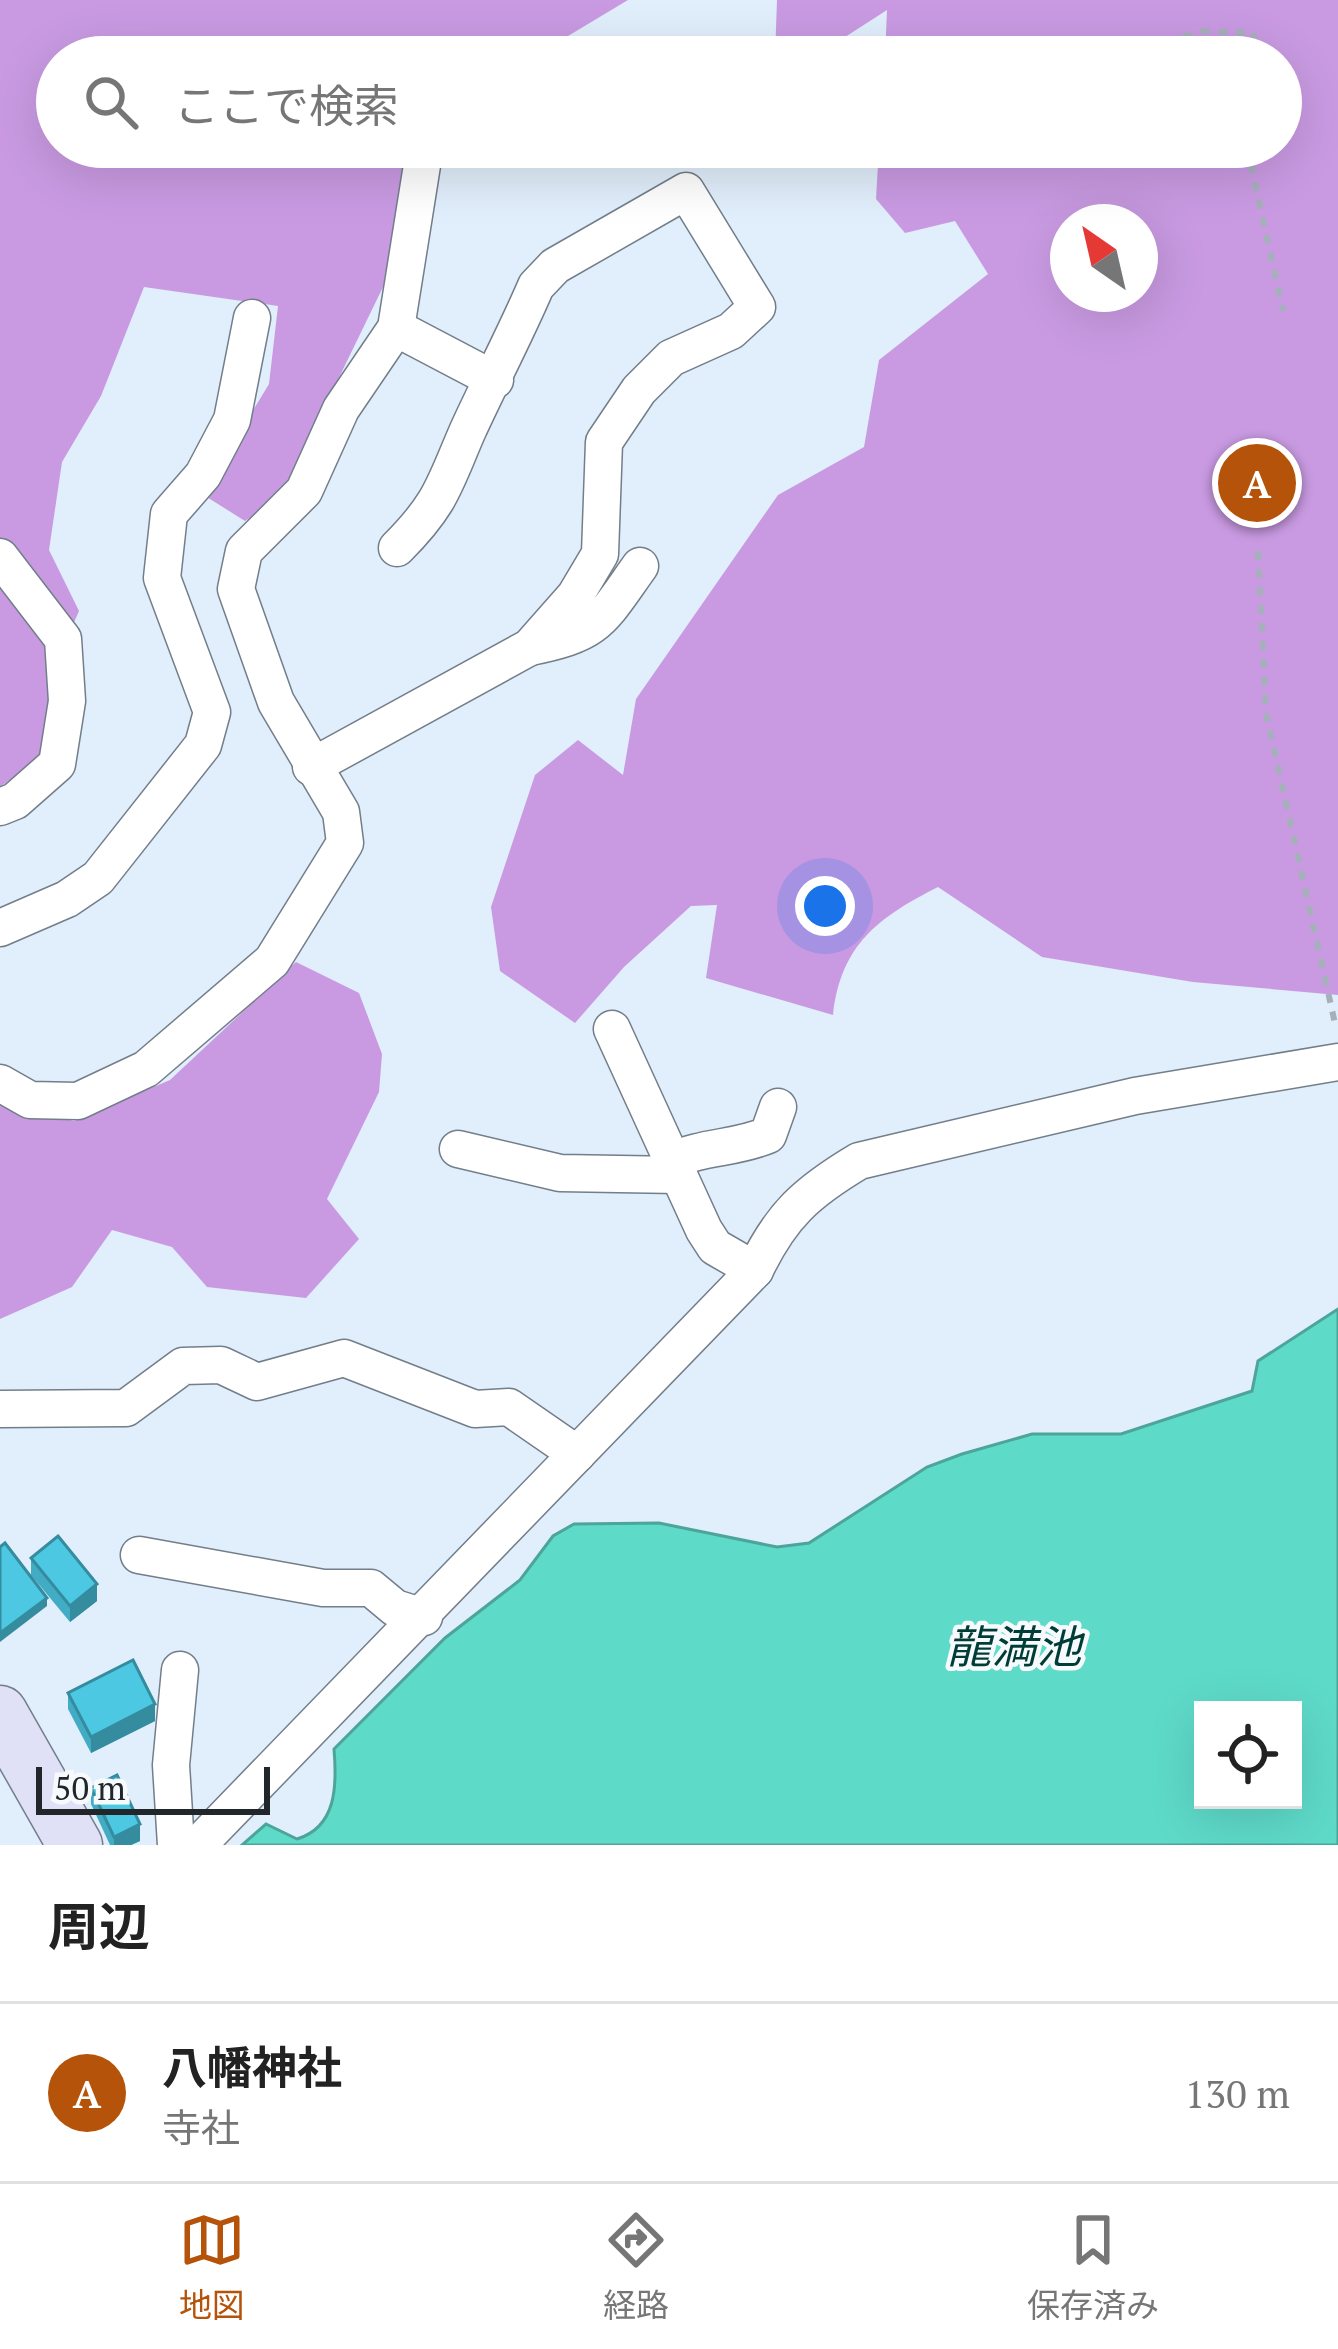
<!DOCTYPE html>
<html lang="ja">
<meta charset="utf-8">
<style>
body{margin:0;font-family:"PT Serif","Noto Sans JP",serif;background:#f2f2f2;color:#222}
.controls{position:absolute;right:36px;bottom:36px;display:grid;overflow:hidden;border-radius:0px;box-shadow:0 12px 48px #0002}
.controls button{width:108px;height:108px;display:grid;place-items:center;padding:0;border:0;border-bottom:3px solid #e0e0e0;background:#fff;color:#222;font:60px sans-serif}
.compass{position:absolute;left:1050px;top:204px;width:108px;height:108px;border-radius:50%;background:#fff;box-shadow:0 12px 48px #0002;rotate:326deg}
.scale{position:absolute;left:36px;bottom:30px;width:234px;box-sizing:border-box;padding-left:12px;border:6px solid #21262b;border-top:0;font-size:33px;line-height:42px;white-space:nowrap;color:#21262b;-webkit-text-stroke:9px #f7fafd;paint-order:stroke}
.you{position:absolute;left:825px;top:906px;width:42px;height:42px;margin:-30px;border:9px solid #fff;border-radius:50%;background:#1a73e8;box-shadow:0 0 0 18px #1a73e833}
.badge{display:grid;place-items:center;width:78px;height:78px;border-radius:50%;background:#b45309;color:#fff;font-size:39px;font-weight:700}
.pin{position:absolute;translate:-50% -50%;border:6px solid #fff;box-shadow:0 3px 12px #0006}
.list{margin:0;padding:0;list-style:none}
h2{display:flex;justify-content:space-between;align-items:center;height:156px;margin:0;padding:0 48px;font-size:51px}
h2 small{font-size:39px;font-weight:400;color:#767676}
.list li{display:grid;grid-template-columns:78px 1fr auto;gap:36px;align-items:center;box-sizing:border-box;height:180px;padding:0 48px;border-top:3px solid #e0e0e0}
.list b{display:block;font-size:45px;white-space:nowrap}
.list p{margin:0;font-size:39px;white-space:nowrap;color:#767676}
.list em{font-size:39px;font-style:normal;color:#767676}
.icon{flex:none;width:66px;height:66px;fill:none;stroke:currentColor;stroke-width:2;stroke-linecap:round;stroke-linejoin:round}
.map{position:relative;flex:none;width:1338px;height:1845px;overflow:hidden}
.search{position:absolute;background:#fff;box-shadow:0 12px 48px #0002;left:36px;right:36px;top:36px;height:132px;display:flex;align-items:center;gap:30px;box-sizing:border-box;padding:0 42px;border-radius:66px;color:#767676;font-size:45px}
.sheet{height:336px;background:#fff}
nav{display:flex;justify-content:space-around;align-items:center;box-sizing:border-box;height:168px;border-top:3px solid #e0e0e0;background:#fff;font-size:33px;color:#767676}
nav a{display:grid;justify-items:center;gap:6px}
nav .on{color:#b45309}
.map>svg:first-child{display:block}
.forest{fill:#c99ae2;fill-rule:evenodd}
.water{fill:#5edac9;stroke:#4ca49a;stroke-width:3;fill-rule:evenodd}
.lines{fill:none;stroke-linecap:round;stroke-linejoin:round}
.minor-casing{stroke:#727e89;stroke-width:39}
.secondary-casing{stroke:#727e89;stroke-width:57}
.path{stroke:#a5b0ba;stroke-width:6;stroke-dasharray:9 9;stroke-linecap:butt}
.minor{stroke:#fff;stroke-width:36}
.secondary{stroke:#e0e1f6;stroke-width:54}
.wall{fill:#41acc3}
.shaded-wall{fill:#358c9f}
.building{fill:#4cc8e3;stroke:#358c9f;stroke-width:3}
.labels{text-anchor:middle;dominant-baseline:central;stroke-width:9;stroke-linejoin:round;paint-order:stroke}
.water-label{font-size:45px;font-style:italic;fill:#003d36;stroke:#f7fafd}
</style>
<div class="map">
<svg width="1338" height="1845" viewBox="0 0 1338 1845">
<rect width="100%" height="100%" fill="#e1eefb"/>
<!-- forest -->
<g class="forest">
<polygon points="0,0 628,0 533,57 57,57 57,147 418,147 402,185 383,287 280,499 245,521 202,494 269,384 278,306 144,287 101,396 62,462 49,550 79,611 54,668 40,757 0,787"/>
<path d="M777 0H1338V995L1193 982 1042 957 938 887C879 917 841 944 833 1015L706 978 717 905 691 906 624 967 575 1023 500 971 491 907 535 775 578 740 623 775 636 699 778 495 864 447 879 360 988 274 955 221 905 233 876 199 879 147H1281V57H885L887 10 814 57H775ZM1068 222H1140V294H1068Z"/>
<polygon points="296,962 359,993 382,1054 379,1092 327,1199 359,1239 306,1298 207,1287 172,1247 112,1230 72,1287 0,1319 0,1102 74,1121 170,1080"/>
</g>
<!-- water -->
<path class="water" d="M1338 1309V1845H242L266 1824 297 1839C337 1827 337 1785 334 1749L445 1638 520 1580 553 1536 574 1524 659 1523 777 1547 809 1543 927 1467 962 1454 1032 1434H1121L1252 1391 1258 1361ZM1203 1710H1293V1800H1203Z"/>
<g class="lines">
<!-- minor casing -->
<g class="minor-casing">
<g id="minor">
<polyline points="396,328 495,380"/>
<polyline points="0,557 63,639 67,701 57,764 15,801 0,807"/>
<path d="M530 647C599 633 600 622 640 566"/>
<path d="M311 767 530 647 575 596 600 554 604 442 639 390 671 358 731 331 757 307 686 191 555 266 536 286C515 335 490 382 468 430 444 485 442 503 397 548"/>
<polyline points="0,928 67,899 98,878 203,745 212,712 162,578 169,514 203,475 232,420 252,318"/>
<polyline points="612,1029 704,1230 715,1247 755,1270"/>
<polyline points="0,1083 30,1100 78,1101 146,1069 272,961 345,843 341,812 276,702 236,589 244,551 304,491 341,409 396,328 423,159 433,147"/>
<polyline points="458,1149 560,1173 678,1175"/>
<path d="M671 1161C703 1146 735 1149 768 1135L778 1107"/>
<polyline points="0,1409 126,1408 183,1366 221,1365 257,1382 344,1358 475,1409 509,1407 577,1454"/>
<polyline points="139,1555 323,1588 371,1588 395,1608 424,1617"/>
<polyline points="176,1845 171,1765 180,1670"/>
<path d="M198 1845 755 1270C781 1215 807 1192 859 1161L1135 1096 1338 1062"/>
</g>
</g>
<!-- secondary casing -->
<g class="secondary-casing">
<polyline id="secondary" points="0,1713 75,1845"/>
</g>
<!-- path -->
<g class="path">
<polyline points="1042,57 1127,55 1201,31 1254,33 1253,57"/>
<polyline points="1247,147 1283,311"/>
<polyline points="1258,551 1266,713 1336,1028"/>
</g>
<!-- minor -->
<use href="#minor" class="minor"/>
<!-- secondary -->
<use href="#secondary" class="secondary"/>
</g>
<!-- wall -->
<g class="wall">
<polygon points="31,1558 97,1601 70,1622 31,1575"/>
<polygon points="68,1693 155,1721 91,1753 68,1709"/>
<polygon points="91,1788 140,1841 131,1845 110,1845 91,1804"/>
</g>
<!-- shaded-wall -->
<g class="shaded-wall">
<polygon points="97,1584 97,1601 70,1622 70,1606"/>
<polygon points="47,1598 47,1606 0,1642 0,1633"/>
<polygon points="155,1704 155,1721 91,1753 91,1737"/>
<polygon points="140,1824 140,1841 131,1845 114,1845 114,1837"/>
</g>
<!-- building -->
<g class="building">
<polygon points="58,1536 97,1584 70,1606 31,1558"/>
<polygon points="5,1543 47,1598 0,1633 0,1547"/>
<polygon points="133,1660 155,1704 91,1737 68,1693"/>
<polygon points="117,1775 140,1824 114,1837 91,1788"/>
</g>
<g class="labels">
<!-- water labels -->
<g class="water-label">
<text x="1014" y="1646">龍満池</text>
</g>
</g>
</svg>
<div class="controls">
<button><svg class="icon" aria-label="locate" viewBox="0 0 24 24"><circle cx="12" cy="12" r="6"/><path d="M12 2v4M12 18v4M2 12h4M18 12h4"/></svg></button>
</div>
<svg class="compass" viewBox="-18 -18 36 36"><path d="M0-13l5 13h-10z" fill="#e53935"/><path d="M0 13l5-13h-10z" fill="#767676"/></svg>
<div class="scale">50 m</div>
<div class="you"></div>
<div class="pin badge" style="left:1257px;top:483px">A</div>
<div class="search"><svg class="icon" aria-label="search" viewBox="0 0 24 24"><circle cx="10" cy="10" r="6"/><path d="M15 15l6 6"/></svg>ここで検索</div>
</div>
<section class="sheet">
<h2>周辺<small></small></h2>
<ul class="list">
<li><span class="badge">A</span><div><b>八幡神社</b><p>寺社</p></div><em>130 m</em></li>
</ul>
</section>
<nav>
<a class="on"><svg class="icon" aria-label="map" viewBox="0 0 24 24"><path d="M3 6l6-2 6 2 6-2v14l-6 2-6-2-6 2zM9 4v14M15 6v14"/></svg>地図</a>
<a><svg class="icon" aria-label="directions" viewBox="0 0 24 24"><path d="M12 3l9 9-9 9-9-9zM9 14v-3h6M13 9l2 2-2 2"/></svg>経路</a>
<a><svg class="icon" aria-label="saved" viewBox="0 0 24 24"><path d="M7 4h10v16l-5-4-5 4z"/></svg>保存済み</a>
</nav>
